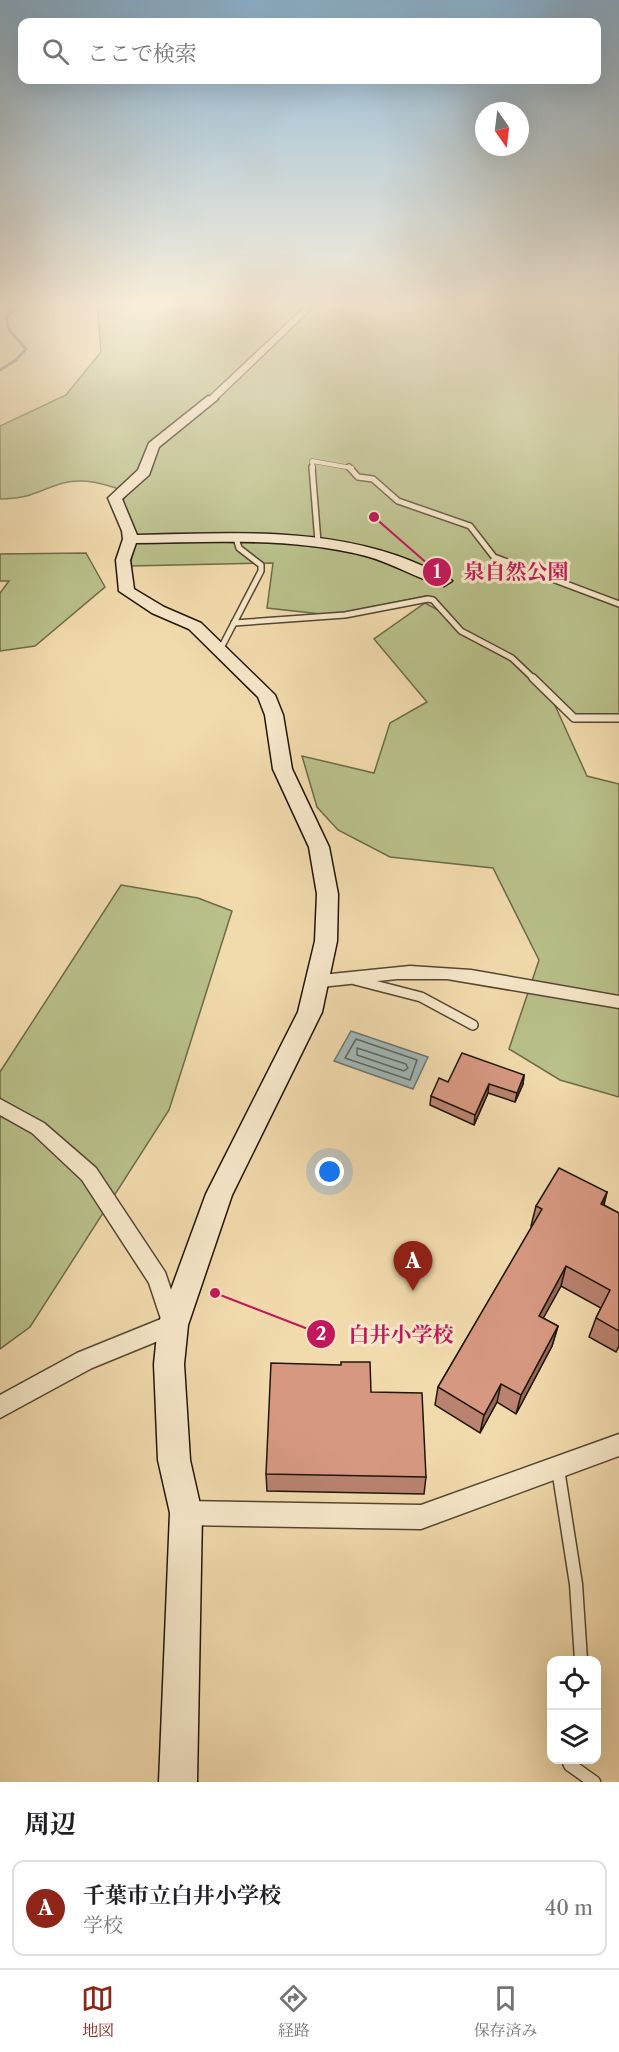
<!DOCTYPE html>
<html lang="ja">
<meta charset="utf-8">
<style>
body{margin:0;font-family:"Libre Caslon Text","Noto Serif JP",serif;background:#f6f6f6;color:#202124}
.controls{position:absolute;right:18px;bottom:18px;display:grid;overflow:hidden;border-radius:12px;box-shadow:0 6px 24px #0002}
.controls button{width:54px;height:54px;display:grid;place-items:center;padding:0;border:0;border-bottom:2px solid #e0e0e0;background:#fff;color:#202124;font:30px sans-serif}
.compass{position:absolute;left:475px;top:102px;width:54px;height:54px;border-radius:50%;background:#fff;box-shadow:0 6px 24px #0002;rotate:166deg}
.you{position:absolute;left:330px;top:1172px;width:21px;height:21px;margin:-15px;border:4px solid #fff;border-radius:50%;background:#1a73e8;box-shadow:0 0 0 9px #1a73e833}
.badge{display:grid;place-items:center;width:39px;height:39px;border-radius:50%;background:#8f2418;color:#fff;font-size:20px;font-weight:700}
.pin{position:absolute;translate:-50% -50px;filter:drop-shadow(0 2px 3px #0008)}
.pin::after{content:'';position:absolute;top:32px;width:21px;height:18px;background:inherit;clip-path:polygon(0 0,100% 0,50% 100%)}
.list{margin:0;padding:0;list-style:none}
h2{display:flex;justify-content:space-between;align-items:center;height:78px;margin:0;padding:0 24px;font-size:26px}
h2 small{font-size:20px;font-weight:400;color:#757577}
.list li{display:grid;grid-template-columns:39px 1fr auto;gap:18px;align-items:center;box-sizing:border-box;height:96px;margin:0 12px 12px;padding:0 12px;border:2px solid #e0e0e0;border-radius:12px}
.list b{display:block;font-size:22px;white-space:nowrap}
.list p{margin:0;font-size:20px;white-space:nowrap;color:#757577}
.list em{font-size:20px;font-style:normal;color:#757577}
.icon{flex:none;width:33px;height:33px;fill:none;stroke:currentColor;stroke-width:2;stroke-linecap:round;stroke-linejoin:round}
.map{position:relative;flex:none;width:619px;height:1782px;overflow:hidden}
.search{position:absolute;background:#fff;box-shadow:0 6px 24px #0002;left:18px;right:18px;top:18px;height:66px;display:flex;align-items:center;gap:15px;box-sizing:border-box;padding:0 21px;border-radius:12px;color:#757577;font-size:22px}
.sheet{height:186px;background:#fff}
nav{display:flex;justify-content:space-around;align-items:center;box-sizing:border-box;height:84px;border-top:2px solid #e0e0e0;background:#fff;font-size:16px;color:#757577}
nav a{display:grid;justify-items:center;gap:3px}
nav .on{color:#8f2418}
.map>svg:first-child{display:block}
.green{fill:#b9c08a;stroke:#6c6b4a;stroke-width:1.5}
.water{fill:#a1b7b6;stroke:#6d7771;stroke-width:1.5}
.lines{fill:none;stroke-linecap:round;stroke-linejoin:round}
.shore{stroke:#606660;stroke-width:1.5}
.stream{stroke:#6d7771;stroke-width:3}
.lane-far4-casing{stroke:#544732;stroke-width:5}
.lane-far3-casing{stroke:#544732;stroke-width:8}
.lane-far2-casing{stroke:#544732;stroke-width:10}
.lane-far1-casing{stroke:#544732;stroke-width:12}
.lane-casing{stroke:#544732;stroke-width:15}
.street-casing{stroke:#544732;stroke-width:3}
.secondary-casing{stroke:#20160a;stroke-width:3}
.lane-far4{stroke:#f6e7c9;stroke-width:4}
.lane-far3{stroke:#f6e7c9;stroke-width:5}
.lane-far2{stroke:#f6e7c9;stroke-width:7}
.lane-far1{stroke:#f6e7c9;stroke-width:9}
.lane{stroke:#f6e7c9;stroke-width:12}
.street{fill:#f6e7c9;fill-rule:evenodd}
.secondary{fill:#f6e7c9;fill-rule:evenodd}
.wall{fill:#b98370;stroke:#20160a;stroke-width:1.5}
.shaded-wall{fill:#966a5b;stroke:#20160a;stroke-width:1.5}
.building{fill:#d79882;stroke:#20160a;stroke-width:1.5}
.leader{fill:none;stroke:#c2185b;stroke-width:2}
.callout-dot{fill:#c2185b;stroke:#f6e7c9;stroke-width:2}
.mark-label{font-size:18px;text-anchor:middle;font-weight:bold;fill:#fff}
.callout-label{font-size:21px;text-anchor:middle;font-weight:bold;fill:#c2185b;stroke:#f6e7c9;stroke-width:6;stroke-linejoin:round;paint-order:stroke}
</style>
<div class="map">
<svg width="619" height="1782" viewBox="0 0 619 1782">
<rect width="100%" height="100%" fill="#f1daac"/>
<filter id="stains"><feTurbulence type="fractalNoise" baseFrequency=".00333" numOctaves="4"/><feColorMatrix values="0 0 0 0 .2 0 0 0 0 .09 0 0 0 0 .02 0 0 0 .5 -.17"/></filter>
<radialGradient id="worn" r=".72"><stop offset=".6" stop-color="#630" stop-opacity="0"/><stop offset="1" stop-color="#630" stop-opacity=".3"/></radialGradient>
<!-- green -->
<g class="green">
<path d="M106 305H619V715L577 716 548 690 587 776 619 784V1097L560 1080 509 1049 539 960 493 868 390 857 338 830 317 807 302 756 374 773 390 723 427 702 374 639 425 603 447 615 436 600 426 596 330 615 267 608 273 563 130 566 134 546 122 503 128 492C107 485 86 477 63 483 36 491 31 499 0 499V426L66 395 101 352 98 316 99 311Z"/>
<polygon points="86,553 105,587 35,646 0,651 0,593 9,581 0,581 0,554"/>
<polygon points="121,885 198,898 232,911 169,1110 30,1327 0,1349 0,1072"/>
</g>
<!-- water -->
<polygon class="water" points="351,1031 428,1057 413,1089 334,1061"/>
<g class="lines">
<!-- shore -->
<g class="shore">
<polygon points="356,1039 417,1060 410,1080 345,1058"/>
<polygon points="357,1048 406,1064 408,1068 404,1071 357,1055"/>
</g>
<!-- stream -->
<polyline class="stream" points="0,370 16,360 26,349 9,330 6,317 21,305"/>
<!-- lane-far4 casing -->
<g class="lane-far4-casing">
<polyline id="lane-far4" points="313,468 312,461 352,468"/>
</g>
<!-- lane-far3 casing -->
<g class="lane-far3-casing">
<g id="lane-far3">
<polyline points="312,467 318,542"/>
<polyline points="349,467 358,477 373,479 398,501 470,526 494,557 619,604"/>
<polyline points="234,623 345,615 428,599 433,600 461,631 512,658 535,680"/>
<polyline points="220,650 261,571 261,565 239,548 236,538"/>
</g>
</g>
<!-- lane-far2 casing -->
<g class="lane-far2-casing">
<polyline id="lane-far2" points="533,678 574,718 619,718"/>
</g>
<!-- lane-far1 casing -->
<g class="lane-far1-casing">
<polyline id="lane-far1" points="355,980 421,997 473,1025"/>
</g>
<!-- lane casing -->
<g class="lane-casing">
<g id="lane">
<polyline points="558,1469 576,1584 581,1660"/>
<polyline points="568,1760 570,1765 594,1782"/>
</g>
</g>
<!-- street casing -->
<g class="street-casing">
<g id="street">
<polygon points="307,305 315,305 215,401 209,401 209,397"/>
<polygon points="410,966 471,970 619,996 619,1008 447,979 397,979 321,987 315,985 313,981 315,977 321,975"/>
<polygon points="0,1099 44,1123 96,1168 165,1272 183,1325 180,1332 92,1368 0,1418 0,1395 77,1353 161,1319 149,1283 82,1180 32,1133 0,1115"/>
<polygon points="619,1434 619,1456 421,1529 186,1525 178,1521 174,1513 178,1505 186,1501 421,1505"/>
</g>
</g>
<!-- secondary casing -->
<g class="secondary-casing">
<path id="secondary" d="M208 396 218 399 159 447 149 475 122 499 137 535C231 533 335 526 423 566 432 570 445 573 452 581L444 586C417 579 393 563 366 556 292 537 212 542 136 543L130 560 134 589 164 607 201 623 275 695 283 715 292 769 329 847 338 894 337 941 322 1012 232 1195 188 1325 184 1364 190 1460 202 1513 197 1782H159L170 1513 158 1460 154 1364 158 1325 206 1194 298 1012 315 941 317 894 309 847 273 769 265 715 258 697 189 629 152 613 119 591 116 560 123 539 122 531 108 498 138 470 149 443Z"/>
</g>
<!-- lane-far4 -->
<use href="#lane-far4" class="lane-far4"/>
<!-- lane-far3 -->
<use href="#lane-far3" class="lane-far3"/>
<!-- lane-far2 -->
<use href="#lane-far2" class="lane-far2"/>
<!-- lane-far1 -->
<use href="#lane-far1" class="lane-far1"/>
<!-- lane -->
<use href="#lane" class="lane"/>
<!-- street -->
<use href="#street" class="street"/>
<!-- secondary -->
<use href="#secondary" class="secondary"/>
</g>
<!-- wall -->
<g class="wall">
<polygon points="524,1075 523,1084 515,1102 488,1093 474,1125 430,1105 431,1096"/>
<polygon points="607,1192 604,1205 619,1213 619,1346 616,1352 589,1337 596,1318 601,1308 561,1286 543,1318 558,1326 552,1346 516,1414 497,1402 480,1433 435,1405 438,1387 532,1227 531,1226 536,1206"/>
<polygon points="371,1392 426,1477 424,1494 267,1491 266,1474"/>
</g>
<!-- shaded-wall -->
<g class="shaded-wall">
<polygon points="524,1075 523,1084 515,1102 517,1093"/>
<polygon points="489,1084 488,1093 474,1125 475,1115"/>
<polygon points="607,1192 601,1212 601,1204"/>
<polygon points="566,1266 561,1286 534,1335 539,1316"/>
<polygon points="558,1326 552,1346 516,1414 521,1395"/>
<polygon points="501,1384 497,1402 480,1433 484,1415"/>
</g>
<!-- building -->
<g class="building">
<polygon points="462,1053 524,1075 517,1093 489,1084 475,1115 431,1096 439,1078 448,1082"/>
<polygon points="559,1168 607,1192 601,1204 619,1213 619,1331 596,1318 610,1290 566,1266 539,1316 558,1326 521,1395 501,1384 484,1415 438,1387 542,1209 536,1206"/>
<polygon points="341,1362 370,1362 371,1392 422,1393 426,1477 266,1474 271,1363 341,1365"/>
</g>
<!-- sky -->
<linearGradient id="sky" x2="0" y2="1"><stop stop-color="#8bb5d4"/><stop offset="0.55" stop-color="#f9eeda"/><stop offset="1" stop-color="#f9eeda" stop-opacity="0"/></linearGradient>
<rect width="619" height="554" fill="url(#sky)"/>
<!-- callouts -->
<path class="leader" d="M374 517L437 572M215 1293L321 1334"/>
<g class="callout-dot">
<circle cx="374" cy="517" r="6"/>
<circle cx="215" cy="1293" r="6"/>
<circle cx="437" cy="572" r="15"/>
<circle cx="321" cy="1334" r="15"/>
</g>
<g class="mark-label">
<text x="437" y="578">1</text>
<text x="321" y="1340">2</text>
</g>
<g class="callout-label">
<text x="516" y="579">泉自然公園</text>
<text x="401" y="1342">白井小学校</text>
</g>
<rect width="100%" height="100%" filter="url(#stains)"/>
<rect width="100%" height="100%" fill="url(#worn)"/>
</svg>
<div class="controls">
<button><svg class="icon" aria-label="locate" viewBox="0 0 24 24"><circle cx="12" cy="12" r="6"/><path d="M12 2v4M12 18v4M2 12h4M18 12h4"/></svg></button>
<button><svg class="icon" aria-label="layers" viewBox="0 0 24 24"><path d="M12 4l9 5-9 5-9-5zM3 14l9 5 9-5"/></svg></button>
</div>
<svg class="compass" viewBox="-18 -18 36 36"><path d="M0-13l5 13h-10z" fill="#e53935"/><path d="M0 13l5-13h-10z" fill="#757577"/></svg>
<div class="you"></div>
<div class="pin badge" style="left:413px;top:1291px">A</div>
<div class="search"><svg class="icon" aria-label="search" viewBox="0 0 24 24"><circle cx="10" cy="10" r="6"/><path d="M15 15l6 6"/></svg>ここで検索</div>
</div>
<section class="sheet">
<h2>周辺<small></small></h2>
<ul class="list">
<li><span class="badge">A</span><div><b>千葉市立白井小学校</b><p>学校</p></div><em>40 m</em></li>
</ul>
</section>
<nav>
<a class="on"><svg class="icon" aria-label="map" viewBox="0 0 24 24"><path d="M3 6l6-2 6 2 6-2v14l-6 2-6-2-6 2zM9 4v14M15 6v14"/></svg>地図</a>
<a><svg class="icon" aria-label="directions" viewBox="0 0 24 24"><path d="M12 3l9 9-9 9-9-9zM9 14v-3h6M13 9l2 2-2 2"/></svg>経路</a>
<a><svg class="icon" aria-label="saved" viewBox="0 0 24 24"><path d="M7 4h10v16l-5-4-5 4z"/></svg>保存済み</a>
</nav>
